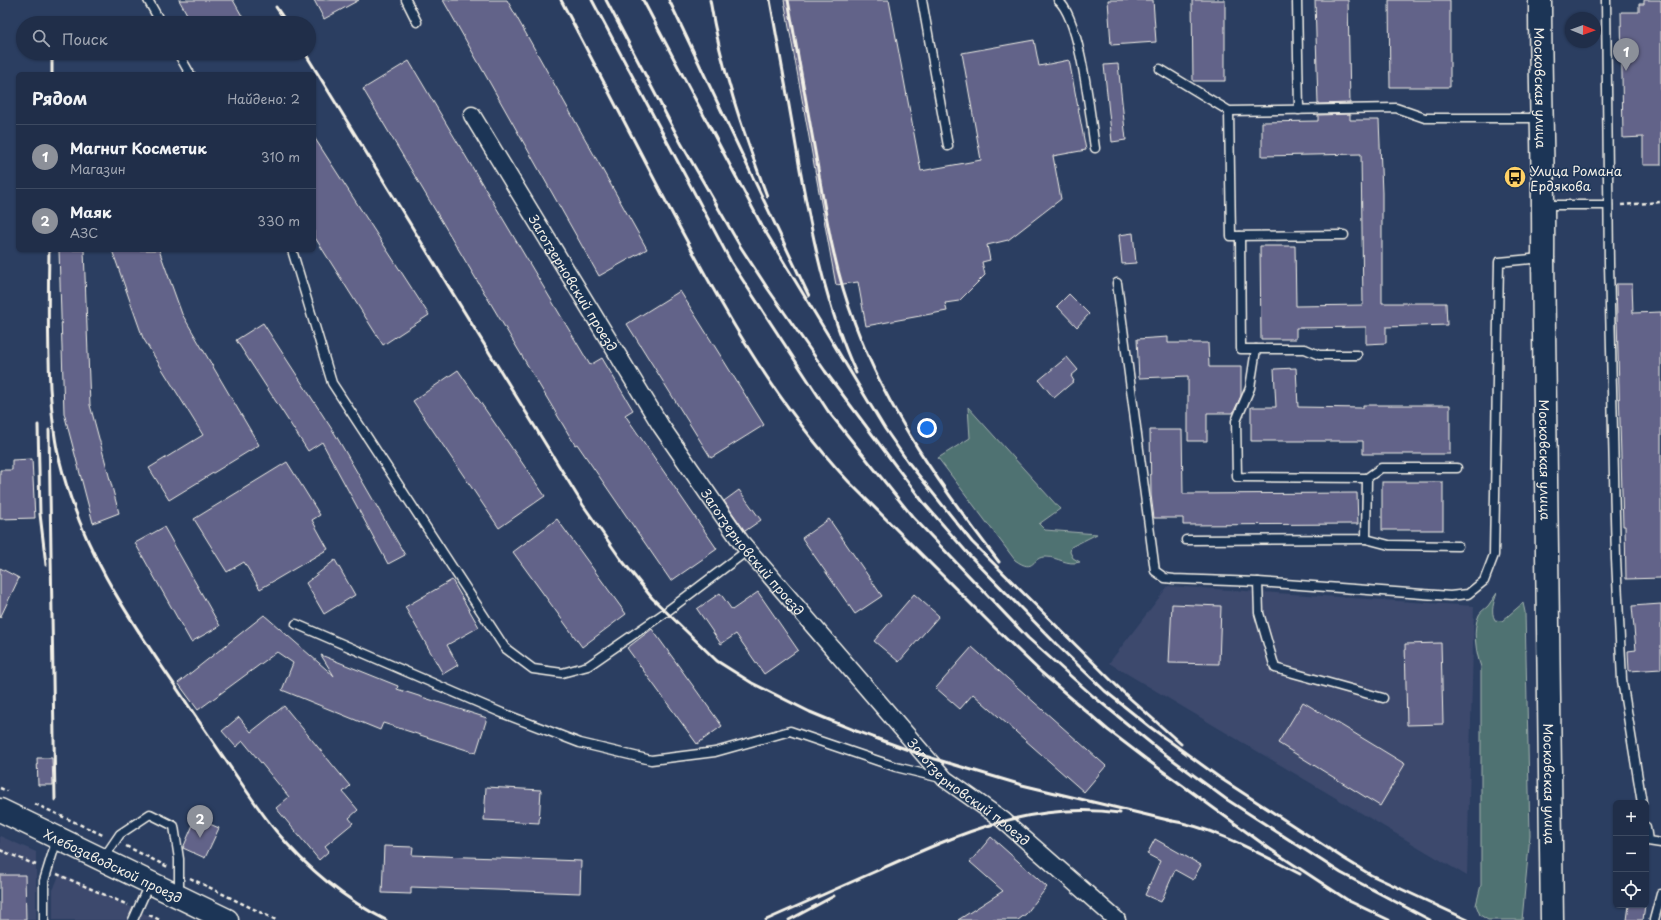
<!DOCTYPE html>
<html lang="ru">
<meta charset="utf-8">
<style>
body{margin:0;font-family:"Playpen Sans",sans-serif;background:#283650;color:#f1f3f6}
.controls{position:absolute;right:12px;bottom:12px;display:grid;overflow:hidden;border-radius:6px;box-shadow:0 1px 3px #0004}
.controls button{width:36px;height:36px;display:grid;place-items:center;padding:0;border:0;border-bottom:1px solid #3d4a61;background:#202e49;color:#f1f3f6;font:20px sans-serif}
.compass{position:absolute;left:1565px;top:12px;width:36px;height:36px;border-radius:50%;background:#202e49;box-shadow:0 1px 3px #0004;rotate:91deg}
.you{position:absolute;left:927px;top:428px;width:14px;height:14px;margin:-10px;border:3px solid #fff;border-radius:50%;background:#1a73e8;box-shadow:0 0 0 6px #1a73e833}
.badge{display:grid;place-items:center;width:26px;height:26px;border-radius:50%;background:#8c9099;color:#fff;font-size:13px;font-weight:700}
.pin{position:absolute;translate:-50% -33px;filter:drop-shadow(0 1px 2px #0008)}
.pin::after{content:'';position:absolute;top:21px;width:14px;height:12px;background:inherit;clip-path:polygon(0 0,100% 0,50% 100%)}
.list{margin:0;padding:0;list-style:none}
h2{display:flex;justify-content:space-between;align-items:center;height:52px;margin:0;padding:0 16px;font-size:17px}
h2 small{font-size:13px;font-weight:400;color:#a2a8b4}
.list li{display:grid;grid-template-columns:26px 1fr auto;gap:12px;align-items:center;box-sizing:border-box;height:64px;padding:0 16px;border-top:1px solid #3d4a61}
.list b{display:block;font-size:15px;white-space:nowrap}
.list p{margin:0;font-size:13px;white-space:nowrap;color:#a2a8b4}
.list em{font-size:13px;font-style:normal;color:#a2a8b4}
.icon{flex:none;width:22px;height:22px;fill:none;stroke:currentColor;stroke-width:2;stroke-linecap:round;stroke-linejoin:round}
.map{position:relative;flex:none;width:1661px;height:920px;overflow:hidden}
.search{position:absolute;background:#202e49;box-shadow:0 1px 3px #0004;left:16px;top:16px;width:300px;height:44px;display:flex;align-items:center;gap:10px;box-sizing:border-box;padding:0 14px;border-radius:22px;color:#a2a8b4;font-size:15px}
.panel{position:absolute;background:#202e49;box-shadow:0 1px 3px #0004;left:16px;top:72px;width:300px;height:180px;border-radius:6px}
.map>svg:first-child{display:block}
.built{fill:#3c496d}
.green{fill:#507272;stroke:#a2b2ad}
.building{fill:#626489;stroke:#f4f1e8}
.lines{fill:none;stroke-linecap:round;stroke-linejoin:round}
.lane-casing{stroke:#f4f1e8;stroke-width:11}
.street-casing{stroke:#f4f1e8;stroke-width:19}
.secondary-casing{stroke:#f4f1e8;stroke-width:25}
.path{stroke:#f4f1e8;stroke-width:2.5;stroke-dasharray:4 3;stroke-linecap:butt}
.lane{stroke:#1d3557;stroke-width:8}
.street{stroke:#1d3557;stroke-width:16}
.secondary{stroke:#1d3557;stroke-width:22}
.rail{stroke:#f4f1e8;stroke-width:3}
.labels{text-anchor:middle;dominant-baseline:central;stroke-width:3;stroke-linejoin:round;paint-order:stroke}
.street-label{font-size:13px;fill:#f4f1e8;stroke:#1d3557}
.poi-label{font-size:13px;fill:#f4f1e8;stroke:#1d3557;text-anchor:start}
</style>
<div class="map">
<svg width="1661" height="920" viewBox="0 0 1661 920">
<rect width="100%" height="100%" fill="#2b3e61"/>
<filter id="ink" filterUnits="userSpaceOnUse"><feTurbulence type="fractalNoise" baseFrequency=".025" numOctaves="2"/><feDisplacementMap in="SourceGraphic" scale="8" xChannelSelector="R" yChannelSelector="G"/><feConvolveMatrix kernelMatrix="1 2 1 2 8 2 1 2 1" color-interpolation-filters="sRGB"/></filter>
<g filter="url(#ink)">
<!-- built -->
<g class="built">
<polygon points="1168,586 1474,606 1467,876 1109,663"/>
<polygon points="0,836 36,852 36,920 0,920"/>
<polygon points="60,873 158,920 53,920 53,890"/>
</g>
<!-- green -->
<g class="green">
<path d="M968 407 1060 509 1039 524 1045 530 1097 534 1071 547 1070 552 1073 558 1080 562C1067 566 1058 557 1046 557 1031 556 1036 575 1015 560L938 458 970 438Z"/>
<path d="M1497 593C1494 602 1490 611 1495 620L1502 621 1523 603 1525 612 1530 835 1522 920H1488L1480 915 1476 905 1481 885V667C1476 653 1472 629 1479 615 1481 611 1485 609 1488 606 1491 602 1494 597 1497 593Z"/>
</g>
<!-- building -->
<g class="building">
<polygon points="179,0 233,0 246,23 192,23"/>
<polygon points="314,0 359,0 324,19"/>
<polygon points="443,0 507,0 647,249 599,276"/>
<polygon points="784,0 889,0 921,171 981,160 962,53 1034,40 1039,66 1069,60 1086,150 1053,156 1061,199 1008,240 987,245 990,260 982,262 985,275 959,301 945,303 947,311 866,326 858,282 836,285"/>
<polygon points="1108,0 1153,0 1156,42 1111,45"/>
<polygon points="1192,0 1225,0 1225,81 1193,81"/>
<polygon points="1315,0 1348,0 1350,103 1318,104"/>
<polygon points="1389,0 1450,0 1450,87 1390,87"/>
<polygon points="1644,0 1661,0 1661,165 1643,165 1643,137 1623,138 1621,12 1639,12 1639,4 1644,4"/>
<polygon points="409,61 590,365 602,358 633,410 625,415 717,549 671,581 577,444 575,445 363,89"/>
<polygon points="1118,64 1126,140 1112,142 1104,65"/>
<polygon points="1350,114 1350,120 1379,120 1382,193 1382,303 1446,303 1447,325 1386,327 1386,343 1366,344 1366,327 1296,328 1296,339 1261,339 1260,246 1295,246 1296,306 1363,305 1361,154 1262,156 1262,122 1318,121 1318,115"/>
<polygon points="314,137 429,315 383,345 314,236"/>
<polygon points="1133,233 1136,263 1122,264 1119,235"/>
<polygon points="59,250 84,250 90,405 119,513 93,523 64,413"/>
<polygon points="112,250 159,250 182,314 259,445 169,500 149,468 203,435 143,338"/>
<polygon points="1616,284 1632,284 1633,313 1661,312 1661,578 1626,579 1625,526 1623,526"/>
<polygon points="680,291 764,425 711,458 627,324"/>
<polygon points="1069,294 1089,314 1077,327 1057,306"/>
<polygon points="263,323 335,434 405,555 388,564 322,442 308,451 236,340"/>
<polygon points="1168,337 1168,343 1208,343 1209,367 1241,367 1241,396 1233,413 1207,413 1207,441 1188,441 1188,376 1139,378 1137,339"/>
<polygon points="1067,357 1078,370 1071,376 1074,381 1054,398 1039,380"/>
<polygon points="1296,368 1298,407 1363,408 1363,405 1450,405 1450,454 1363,454 1363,441 1251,441 1251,407 1276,407 1274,369"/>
<polygon points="458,370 545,496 499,528 413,401"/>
<polygon points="1150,430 1182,430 1183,494 1357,493 1358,524 1183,525 1183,518 1154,518 1151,495"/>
<polygon points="32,459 35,518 0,519 0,470 12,470 12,460"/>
<polygon points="287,462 320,515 312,520 328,549 260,589 244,562 227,572 194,519"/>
<rect x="1382" y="482" width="61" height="48"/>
<polygon points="739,490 761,520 745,531 724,501"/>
<polygon points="557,519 626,614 582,647 513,552"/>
<polygon points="829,519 882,596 855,614 802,538"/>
<polygon points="164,527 220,626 191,642 135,543"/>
<polygon points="335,560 355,595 324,614 306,583"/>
<polygon points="0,568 19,578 0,618"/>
<polygon points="452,580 479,627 447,645 458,665 443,674 405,607"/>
<polygon points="758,592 798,650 764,674 736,634 721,644 697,609 720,593 732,610"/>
<polygon points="914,594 939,616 899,662 874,641"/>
<polygon points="1172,604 1221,606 1219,664 1169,663"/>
<polygon points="1661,604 1661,669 1629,671 1628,651 1636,650 1632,606"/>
<polygon points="264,615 334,676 321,655 398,686 397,689 487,718 476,753 383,723 380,730 282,690 293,663 277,652 198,710 178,683"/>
<polygon points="652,629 722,726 697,744 627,648"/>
<polygon points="1441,643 1443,724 1407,725 1405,644"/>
<polygon points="972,647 1106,766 1084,792 973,694 960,709 936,688"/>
<polygon points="1303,702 1405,764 1380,806 1278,743"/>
<polygon points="284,706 350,786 343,792 358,810 349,818 353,823 325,846 329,851 319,860 276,808 289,797 243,741 236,747 222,731 239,717 251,732"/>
<polygon points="37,758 52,758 53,785 38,785"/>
<polygon points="486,787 541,790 539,823 484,820"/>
<polygon points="196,818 219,828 205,858 183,848"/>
<polygon points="991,837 1047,887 1026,914 1018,920 958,920 1003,891 970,862"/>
<polygon points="1155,839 1201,865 1193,880 1175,870 1161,902 1145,895 1160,861 1147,854"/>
<polygon points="384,846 413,847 412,855 581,861 580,893 411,887 411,894 382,893"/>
<polygon points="0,875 25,875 26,920 0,920"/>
<polygon points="1629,905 1645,905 1643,920 1627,920"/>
</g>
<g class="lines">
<!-- lane casing -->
<g class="lane-casing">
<g id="lane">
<polyline points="148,0 161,23"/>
<polyline points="406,0 417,22"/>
<polyline points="922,0 948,146"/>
<path d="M1058 0C1081 20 1090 116 1095 148"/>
<polyline points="1297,0 1299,110"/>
<polyline points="1606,0 1609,263 1616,559 1622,680 1642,803"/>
<polyline points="178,53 190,74"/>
<polyline points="1160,69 1229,111 1396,108 1425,118 1540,118"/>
<polyline points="1229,111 1231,236 1344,235"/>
<polyline points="1544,205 1608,205"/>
<polyline points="1240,236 1241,349 1305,349 1319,355 1357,355"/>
<polyline points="292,250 332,383 505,648 533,669 562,673 588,666 666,612 748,550"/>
<polyline points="1117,283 1155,571 1165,578 1174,579 1258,582 1450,596 1468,594 1484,581 1494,555 1499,262 1542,258"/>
<polyline points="1256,349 1250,388 1236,421 1237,477 1367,478 1381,468 1457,468"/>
<polyline points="1366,539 1389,545 1458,546"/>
<polyline points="1186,540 1366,539 1367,478"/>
<polyline points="1258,582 1259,613 1275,668 1383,698"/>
<polyline points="296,624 502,713 580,743 651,760 715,752 790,731 896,767 941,778"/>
<polyline points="1646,827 1648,841 1661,843"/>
<polyline points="103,859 120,834 150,814 174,826 179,859 179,895"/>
<polyline points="44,920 44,881 57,839"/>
<polyline points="133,920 149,884"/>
<polyline points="1654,920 1661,894"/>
</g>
</g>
<!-- street casing -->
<g class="street-casing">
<g id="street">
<path id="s1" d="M472 115 661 426 741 542 945 779 1003 820 1117 920"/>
</g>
</g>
<!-- secondary casing -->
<g class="secondary-casing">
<g id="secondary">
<path id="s2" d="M1540 0C1540 86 1544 172 1543 258L1552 920"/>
<path id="s3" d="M0 810 227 920"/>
</g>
</g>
<!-- path -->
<g class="path">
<polyline points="1621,205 1661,202"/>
<polyline points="0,788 7,791"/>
<polyline points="35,804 105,836"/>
<polyline points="126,846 168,867"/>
<polyline points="0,850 36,865"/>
<polyline points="57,874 128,905"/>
<polyline points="190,878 276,920"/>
<polyline points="149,915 160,920"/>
</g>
<!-- lane -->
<use href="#lane" class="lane"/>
<!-- street -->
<use href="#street" class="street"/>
<!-- secondary -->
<use href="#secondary" class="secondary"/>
<!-- rail -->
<g class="rail">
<path d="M561 0C595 65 629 130 663 196 717 299 769 395 849 482L998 631 1042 673 1108 730 1146 759 1270 849 1349 901 1389 920"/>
<polyline points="592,0 731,262 828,411 912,516 1028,638 1093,696 1158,749 1226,799 1341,873 1430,920"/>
<polyline points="606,0 681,143 740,246 768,289 825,371 895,465 923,502 970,556 1056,644 1105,691 1150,727 1220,778 1343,858 1371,875 1468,920"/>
<polyline points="643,0 762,226 885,429 908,462 972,542 1124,693 1181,744"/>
<polyline points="669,0 809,296"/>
<path d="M710 0C721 69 743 131 767 196"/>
<path d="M770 0C780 55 790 109 799 164 812 235 826 307 856 373"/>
<path d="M788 0C798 54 807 109 817 163 826 218 835 272 855 324 888 413 942 488 999 562"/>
<polyline points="276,7 287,23"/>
<polyline points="305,53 583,505 620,558 652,598 717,661 752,683 810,712 856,731 925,756 1022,785 1172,821"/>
<polyline points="52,74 52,53"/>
<path d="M49 250C48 296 48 342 50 388 52 412 53 435 59 458 82 554 134 625 188 705 208 734 228 764 248 793 257 806 266 819 276 831 306 867 344 899 386 920"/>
<polyline points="38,425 40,514 46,565"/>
<polyline points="49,430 55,800"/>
<path d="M1167 820C1214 827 1258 853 1300 874"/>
<path d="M766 920C805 903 844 885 883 868 961 833 1032 801 1120 813"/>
<polyline points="789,920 834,896"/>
</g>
</g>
</g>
<!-- icons -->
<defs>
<g id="bus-disc" transform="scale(1.15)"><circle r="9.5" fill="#ffd166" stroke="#1d3557"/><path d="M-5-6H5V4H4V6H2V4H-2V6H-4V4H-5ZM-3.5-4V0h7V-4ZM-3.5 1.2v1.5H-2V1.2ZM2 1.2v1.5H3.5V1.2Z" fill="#111"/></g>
</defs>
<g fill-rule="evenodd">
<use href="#bus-disc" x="1515" y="177"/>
</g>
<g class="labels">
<!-- street labels -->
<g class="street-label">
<text stroke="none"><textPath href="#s2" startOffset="88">Московская улица</textPath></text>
<text stroke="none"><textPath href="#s1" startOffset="196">Заготзерновский проезд</textPath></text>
<text stroke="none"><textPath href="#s2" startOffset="460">Московская улица</textPath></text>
<text stroke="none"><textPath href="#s1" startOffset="520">Заготзерновский проезд</textPath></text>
<text stroke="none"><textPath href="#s2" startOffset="784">Московская улица</textPath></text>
<text stroke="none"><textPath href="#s1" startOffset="844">Заготзерновский проезд</textPath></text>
<text stroke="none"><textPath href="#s3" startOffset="126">Хлебозаводской проезд</textPath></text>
</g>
<!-- poi labels -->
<g class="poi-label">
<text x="1530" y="170">Улица Романа<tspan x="1530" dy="15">Ердякова</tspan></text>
</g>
</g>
</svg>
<div class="controls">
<button>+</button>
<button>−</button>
<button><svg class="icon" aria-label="locate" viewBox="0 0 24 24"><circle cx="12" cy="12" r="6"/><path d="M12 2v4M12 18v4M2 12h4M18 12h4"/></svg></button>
</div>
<svg class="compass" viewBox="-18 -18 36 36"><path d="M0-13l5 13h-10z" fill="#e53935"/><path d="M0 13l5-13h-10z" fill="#a2a8b4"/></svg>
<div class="you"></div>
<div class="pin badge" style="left:1626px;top:71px">1</div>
<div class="pin badge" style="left:200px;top:838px">2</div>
<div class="search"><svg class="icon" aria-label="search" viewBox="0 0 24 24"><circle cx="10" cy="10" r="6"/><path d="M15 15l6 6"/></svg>Поиск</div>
<section class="panel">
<h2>Рядом<small>Найдено: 2</small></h2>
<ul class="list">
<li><span class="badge">1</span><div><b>Магнит Косметик</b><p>Магазин</p></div><em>310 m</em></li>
<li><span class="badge">2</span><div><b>Маяк</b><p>АЗС</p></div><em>330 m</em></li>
</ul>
</section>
</div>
